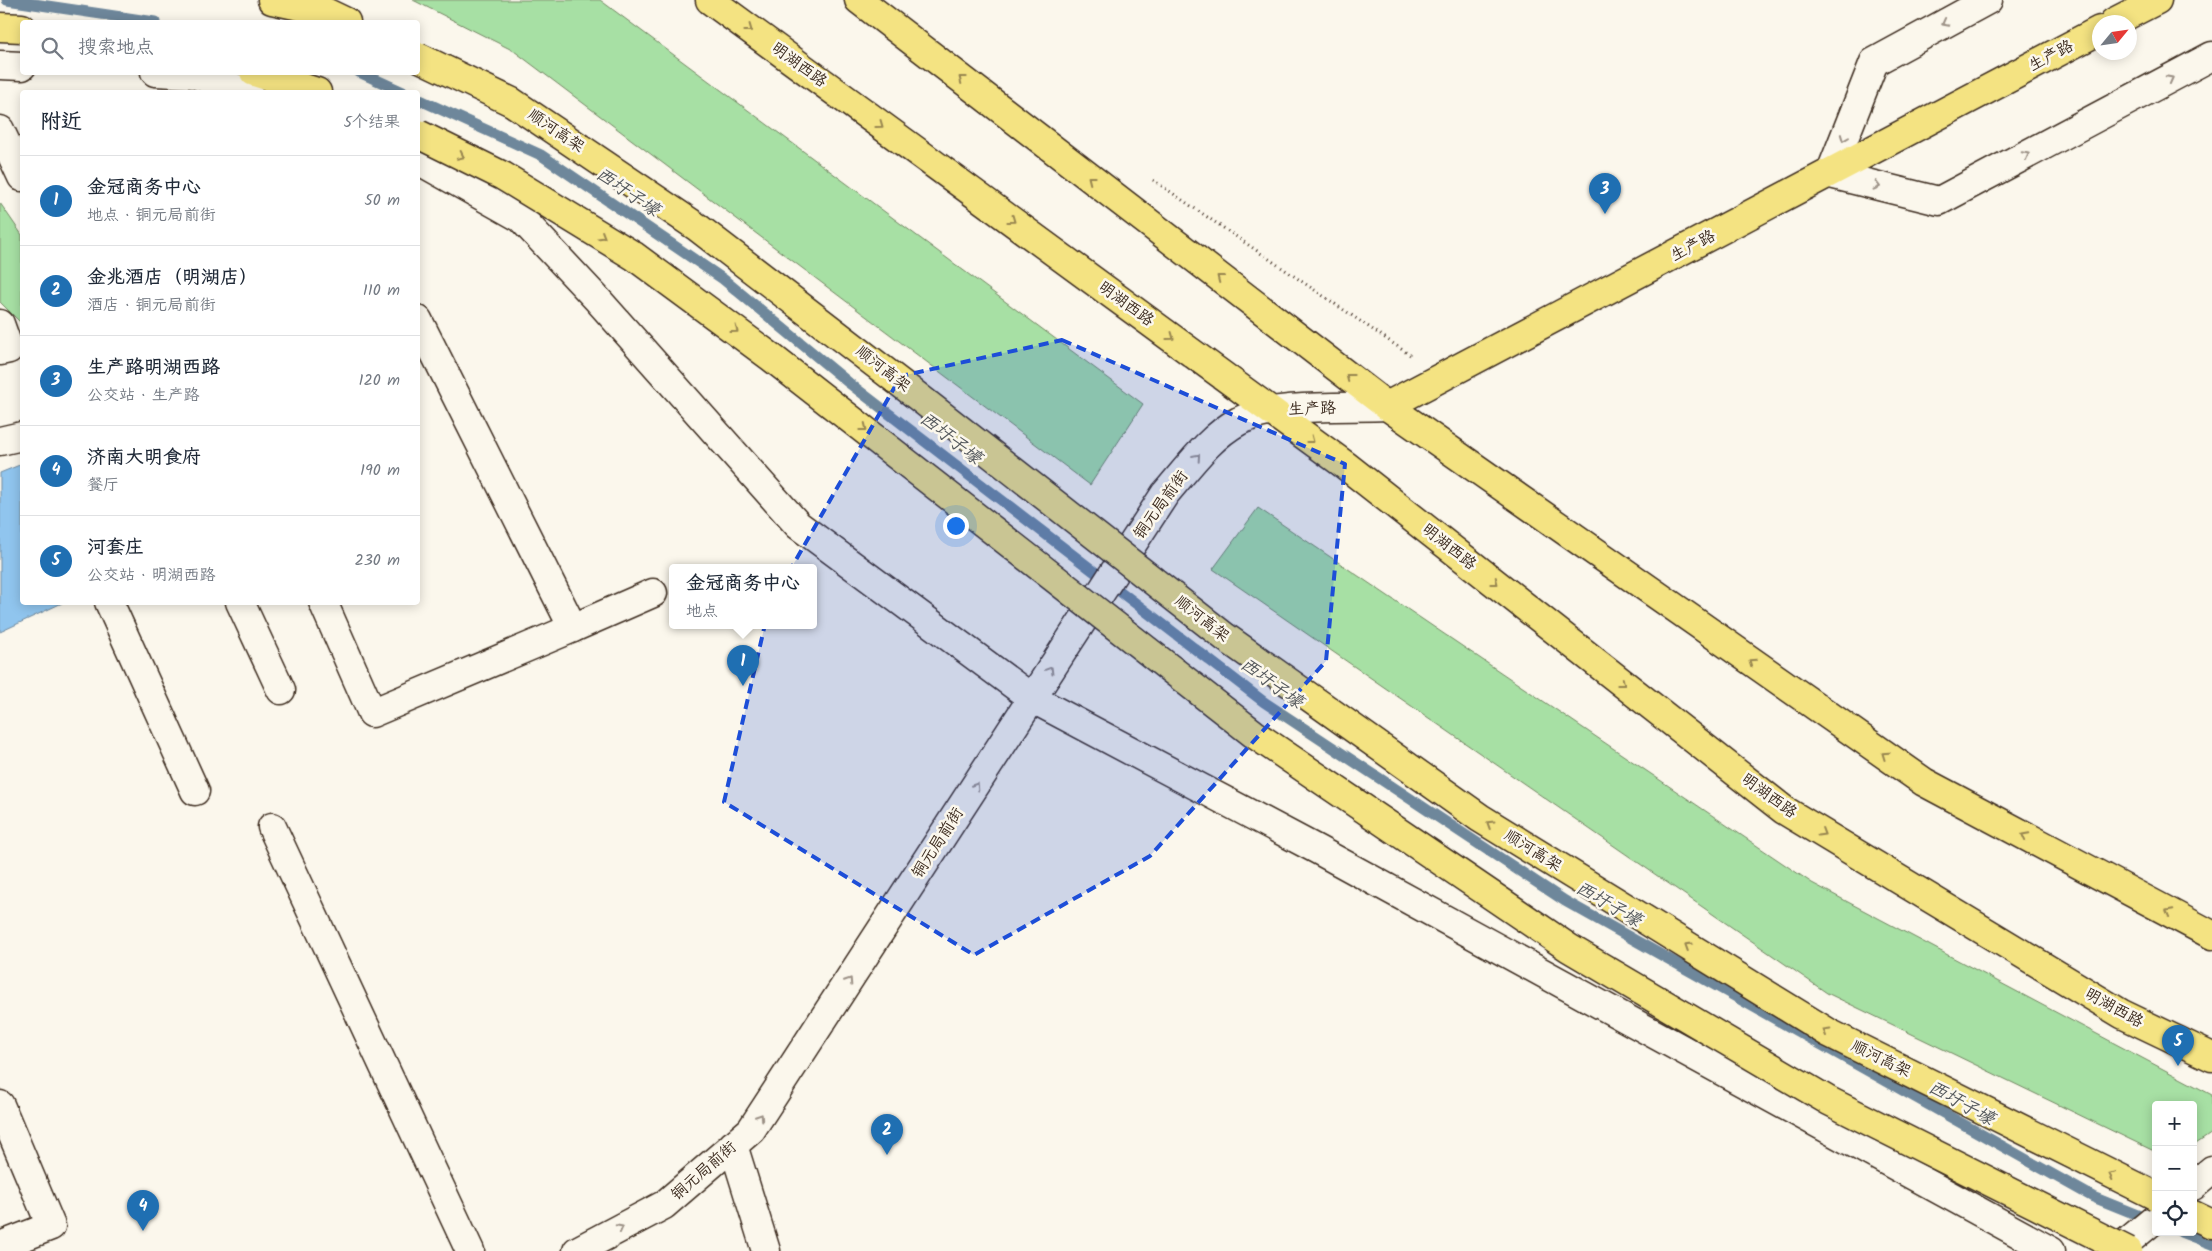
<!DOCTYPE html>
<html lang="zh">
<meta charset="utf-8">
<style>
body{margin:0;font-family:Kalam,"LXGW WenKai TC",sans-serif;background:#f6f6f7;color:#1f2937}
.controls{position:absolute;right:15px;bottom:15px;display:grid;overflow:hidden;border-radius:5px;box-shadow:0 2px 12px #0003}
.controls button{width:45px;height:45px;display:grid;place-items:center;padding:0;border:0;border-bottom:1px solid #e0e1e3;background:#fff;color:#1f2937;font:25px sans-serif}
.compass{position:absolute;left:2092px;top:15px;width:45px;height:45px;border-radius:50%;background:#fff;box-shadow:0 2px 12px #0003;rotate:61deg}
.you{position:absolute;left:955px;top:525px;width:18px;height:18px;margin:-12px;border:4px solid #fff;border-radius:50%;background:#1a73e8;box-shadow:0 0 0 8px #1a73e833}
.badge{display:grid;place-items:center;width:32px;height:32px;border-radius:50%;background:#1f6fb2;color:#fff;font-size:16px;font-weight:700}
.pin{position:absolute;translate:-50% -41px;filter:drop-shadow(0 1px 2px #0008)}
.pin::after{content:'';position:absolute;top:26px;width:18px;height:15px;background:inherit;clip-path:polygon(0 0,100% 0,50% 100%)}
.popup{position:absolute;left:669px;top:564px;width:148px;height:65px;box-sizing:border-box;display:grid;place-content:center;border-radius:5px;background:#fff;filter:drop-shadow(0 1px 4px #0005);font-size:16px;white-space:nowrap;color:#747a83}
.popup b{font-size:19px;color:#1f2937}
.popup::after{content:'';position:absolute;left:50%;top:100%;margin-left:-10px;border:10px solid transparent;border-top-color:#fff}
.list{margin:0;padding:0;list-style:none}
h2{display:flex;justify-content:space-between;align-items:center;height:65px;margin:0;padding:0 20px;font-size:21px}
h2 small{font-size:16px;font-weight:400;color:#747a83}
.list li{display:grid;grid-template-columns:32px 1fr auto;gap:15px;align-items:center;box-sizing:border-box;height:90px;padding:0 20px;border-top:1px solid #e0e1e3}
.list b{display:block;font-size:19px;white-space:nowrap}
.list p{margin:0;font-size:16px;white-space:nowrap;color:#747a83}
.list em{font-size:16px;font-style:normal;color:#747a83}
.icon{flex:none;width:28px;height:28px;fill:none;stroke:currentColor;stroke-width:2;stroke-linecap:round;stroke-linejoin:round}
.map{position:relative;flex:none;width:2212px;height:1251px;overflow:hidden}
.search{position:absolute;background:#fff;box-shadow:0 2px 12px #0003;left:20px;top:20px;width:400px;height:55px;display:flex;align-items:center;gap:12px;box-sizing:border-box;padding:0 18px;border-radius:5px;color:#747a83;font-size:19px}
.panel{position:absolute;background:#fff;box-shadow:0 2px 12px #0003;left:20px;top:90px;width:400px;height:515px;border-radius:5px}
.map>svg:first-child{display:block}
.green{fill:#a7e0a4;stroke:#718561}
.water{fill:#90c5ee;stroke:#6e879b}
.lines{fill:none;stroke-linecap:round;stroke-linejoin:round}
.stream{stroke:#6e879b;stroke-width:11}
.minor-casing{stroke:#3b2a1e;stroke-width:31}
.major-casing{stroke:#3b2a1e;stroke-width:31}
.highway-casing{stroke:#3b2a1e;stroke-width:31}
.path{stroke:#3b2a1e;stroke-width:3;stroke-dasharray:1 4;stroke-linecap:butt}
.minor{stroke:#fbf7ec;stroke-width:28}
.major{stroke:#f4e382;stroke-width:28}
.highway{stroke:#f4e382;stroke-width:28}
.highway-bridge-casing{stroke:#3b2a1e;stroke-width:31;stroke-linecap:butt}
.highway-bridge{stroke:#f4e382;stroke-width:28}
.oneway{stroke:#9b9085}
.oneway2{stroke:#988650}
.marked{fill:#1d4ed8;fill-opacity:0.2;stroke:#1d4ed8;stroke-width:4;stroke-dasharray:10 6;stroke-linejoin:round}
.labels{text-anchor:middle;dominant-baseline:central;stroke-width:5;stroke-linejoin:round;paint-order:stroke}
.street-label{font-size:16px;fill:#3b2a1e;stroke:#fbf7ec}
.water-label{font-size:18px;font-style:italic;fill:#54585c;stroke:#fbf7ec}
</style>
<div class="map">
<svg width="2212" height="1251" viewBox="0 0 2212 1251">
<rect width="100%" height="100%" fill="#fbf7ec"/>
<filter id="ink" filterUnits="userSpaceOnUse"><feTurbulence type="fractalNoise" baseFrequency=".02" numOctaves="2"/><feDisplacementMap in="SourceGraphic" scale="10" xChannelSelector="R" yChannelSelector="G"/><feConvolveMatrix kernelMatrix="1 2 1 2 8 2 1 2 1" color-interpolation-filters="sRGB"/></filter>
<g filter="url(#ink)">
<!-- green -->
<g class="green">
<polygon points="413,0 600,0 1143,404 1090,485 514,51"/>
<polygon points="0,203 22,235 22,321 20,322 0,302"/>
<polygon points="1258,508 1812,883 2212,1095 2212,1133 2193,1146 2193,1105 2156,1105 2156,1152 1827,993 1213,569"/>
</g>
<!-- water -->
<polygon class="water" points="22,464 22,602 62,603 0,632 0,473"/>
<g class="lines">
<!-- stream -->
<g class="stream">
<polyline points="7,0 155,22"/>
<polyline points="359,72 403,92"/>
<polyline points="418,99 541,155 723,279 849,383 1264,702 1565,901 2093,1197 2150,1220"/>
<polyline points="2181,1232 2212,1244"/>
</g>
<!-- minor casing -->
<g class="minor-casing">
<g id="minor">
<polyline points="1988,0 1874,62 1830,174 1939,201 2212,56"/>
<polyline points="0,65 22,66"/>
<polyline points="155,72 193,74 248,92"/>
<polyline points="0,130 22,177"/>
<polyline points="418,160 521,218 598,300 798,525 1033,699 1318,850 2051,1251"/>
<polyline points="418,320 573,628 653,593"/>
<polyline points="0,324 9,349 0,351"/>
<polyline points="0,441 22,436"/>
<polyline points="109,602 195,791"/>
<polyline points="240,602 281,690"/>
<polyline points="323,602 372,713 573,628"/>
<polyline points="272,827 470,1251"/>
<polyline points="0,1105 51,1226 0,1246"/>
<polyline points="733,1145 766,1251"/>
<polyline points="2193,1186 2212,1170"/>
<path d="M577 1251 664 1205 751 1130 1165 494C1187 469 1209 437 1239 421 1275 403 1345 408 1387 406"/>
<polyline points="2116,1251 2156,1218"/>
</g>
</g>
<!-- major casing -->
<g class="major-casing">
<g id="major">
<polyline points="710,0 1345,465 1784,810 2122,1014 2212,1057"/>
<polyline points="859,0 1387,406 1924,782 2212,935"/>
<polyline points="2114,22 2157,0"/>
<polyline points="1387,406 2100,30"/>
</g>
</g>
<!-- highway casing -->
<g class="highway-casing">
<g id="highway">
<polyline points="272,0 323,11 346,22"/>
<polyline points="0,27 22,28"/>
<polyline points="254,72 317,92"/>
<polyline points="2193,1215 2212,1224"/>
</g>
</g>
<!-- path -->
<polyline class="path" points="1153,180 1410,355"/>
<!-- minor -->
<use href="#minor" class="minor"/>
<!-- major -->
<use href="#major" class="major"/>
<!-- highway -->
<use href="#highway" class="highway"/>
<!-- highway-bridge casing -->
<g class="highway-bridge-casing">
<g id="highway-bridge">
<polyline points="418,57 512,102 697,227 912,392 1225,637 1480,818 1829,1033 2156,1196"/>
<polyline points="418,134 503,176 634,256 771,357 1254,734 1569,948 1829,1101 2128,1251"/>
</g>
</g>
<!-- highway-bridge -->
<use href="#highway-bridge" class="highway-bridge"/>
</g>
<!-- one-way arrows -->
<defs><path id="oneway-chevron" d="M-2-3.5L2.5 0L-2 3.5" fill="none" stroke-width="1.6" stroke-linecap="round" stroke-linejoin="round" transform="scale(1.25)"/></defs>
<g class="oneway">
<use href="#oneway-chevron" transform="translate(1945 23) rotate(152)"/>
<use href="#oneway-chevron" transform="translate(2170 79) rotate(-28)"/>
<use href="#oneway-chevron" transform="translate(1844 138) rotate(111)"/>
<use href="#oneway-chevron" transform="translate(2026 155) rotate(-28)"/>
<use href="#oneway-chevron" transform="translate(1877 186) rotate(14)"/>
<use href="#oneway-chevron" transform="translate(1197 457) rotate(-49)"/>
<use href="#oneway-chevron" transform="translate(1050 670) rotate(-59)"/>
<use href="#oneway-chevron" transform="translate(976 786) rotate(-57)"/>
<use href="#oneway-chevron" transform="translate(849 981) rotate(-57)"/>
<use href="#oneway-chevron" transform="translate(760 1117) rotate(-57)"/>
<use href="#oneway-chevron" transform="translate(620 1228) rotate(-28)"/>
</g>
<g class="oneway2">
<use href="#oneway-chevron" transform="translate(749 29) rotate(36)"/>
<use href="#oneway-chevron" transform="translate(962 79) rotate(-142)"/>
<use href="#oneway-chevron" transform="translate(880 125) rotate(36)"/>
<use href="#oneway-chevron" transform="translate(461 156) rotate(26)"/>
<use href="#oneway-chevron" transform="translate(1091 179) rotate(-142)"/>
<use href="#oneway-chevron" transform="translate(1012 220) rotate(36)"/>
<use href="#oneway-chevron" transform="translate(602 236) rotate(31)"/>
<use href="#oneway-chevron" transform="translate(1220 278) rotate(-142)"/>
<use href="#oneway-chevron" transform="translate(735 330) rotate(36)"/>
<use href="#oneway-chevron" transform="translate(1171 337) rotate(36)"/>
<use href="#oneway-chevron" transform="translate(1349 377) rotate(-142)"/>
<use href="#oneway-chevron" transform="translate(864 428) rotate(38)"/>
<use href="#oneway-chevron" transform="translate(1311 440) rotate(37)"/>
<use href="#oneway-chevron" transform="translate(1495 582) rotate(38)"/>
<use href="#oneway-chevron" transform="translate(1752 662) rotate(-145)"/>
<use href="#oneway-chevron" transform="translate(1622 683) rotate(38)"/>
<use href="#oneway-chevron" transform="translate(1885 755) rotate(-145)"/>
<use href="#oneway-chevron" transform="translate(1490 824) rotate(-148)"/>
<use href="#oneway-chevron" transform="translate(1822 833) rotate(31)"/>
<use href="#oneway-chevron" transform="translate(2025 836) rotate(-152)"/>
<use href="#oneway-chevron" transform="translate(2169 912) rotate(-152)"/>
<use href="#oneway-chevron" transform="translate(1688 946) rotate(-148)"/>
<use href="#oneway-chevron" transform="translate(1826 1031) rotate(-150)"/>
<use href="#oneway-chevron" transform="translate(2112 1175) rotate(-154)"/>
</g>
</g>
<!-- marked area -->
<path class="marked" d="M1062 340 1345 464 1326 661 1150 856 974 955 724 802 769 607 901 376Z"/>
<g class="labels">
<!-- street labels -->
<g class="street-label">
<text transform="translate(2051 56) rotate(-28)">生产路</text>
<text transform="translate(799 65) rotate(36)">明湖西路</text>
<text transform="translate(556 131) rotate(34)">顺河高架</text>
<text transform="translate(1693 246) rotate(-28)">生产路</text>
<text transform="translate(1126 304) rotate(36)">明湖西路</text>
<text transform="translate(883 369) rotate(38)">顺河高架</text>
<text transform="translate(1312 409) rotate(-2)">生产路</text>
<text transform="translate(1161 505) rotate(-54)">铜元局前街</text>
<text transform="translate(1449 547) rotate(38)">明湖西路</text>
<text transform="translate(1202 619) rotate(38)">顺河高架</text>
<text transform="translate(1769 796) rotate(36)">明湖西路</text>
<text transform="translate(938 843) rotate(-57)">铜元局前街</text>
<text transform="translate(1533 851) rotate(32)">顺河高架</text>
<text transform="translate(2114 1008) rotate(29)">明湖西路</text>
<text transform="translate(1881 1059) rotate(26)">顺河高架</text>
<text transform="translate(704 1171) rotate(-41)">铜元局前街</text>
</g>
<!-- water labels -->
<g class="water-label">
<text transform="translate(627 193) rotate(34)">西圩子壕</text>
<text transform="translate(950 439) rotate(38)">西圩子壕</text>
<text transform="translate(1271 684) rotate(36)">西圩子壕</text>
<text transform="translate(1608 905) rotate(30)">西圩子壕</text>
<text transform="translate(1961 1104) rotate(29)">西圩子壕</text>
</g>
</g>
</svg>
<div class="controls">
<button>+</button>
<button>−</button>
<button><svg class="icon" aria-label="locate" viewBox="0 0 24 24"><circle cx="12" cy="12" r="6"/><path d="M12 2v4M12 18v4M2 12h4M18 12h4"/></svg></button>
</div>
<svg class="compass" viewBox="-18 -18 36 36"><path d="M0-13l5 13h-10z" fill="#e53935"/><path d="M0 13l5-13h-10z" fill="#747a83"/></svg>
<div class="you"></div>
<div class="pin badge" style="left:743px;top:686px">1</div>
<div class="popup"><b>金冠商务中心</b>地点</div>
<div class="pin badge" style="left:887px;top:1155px">2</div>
<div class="pin badge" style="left:1605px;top:214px">3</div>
<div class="pin badge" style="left:143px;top:1231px">4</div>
<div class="pin badge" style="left:2178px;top:1066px">5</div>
<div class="search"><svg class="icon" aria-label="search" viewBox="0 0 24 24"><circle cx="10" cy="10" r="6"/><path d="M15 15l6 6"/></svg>搜索地点</div>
<section class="panel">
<h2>附近<small>5个结果</small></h2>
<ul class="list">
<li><span class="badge">1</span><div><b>金冠商务中心</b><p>地点 · 铜元局前街</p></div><em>50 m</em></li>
<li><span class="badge">2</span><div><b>金兆酒店（明湖店）</b><p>酒店 · 铜元局前街</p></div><em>110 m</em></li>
<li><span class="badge">3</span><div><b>生产路明湖西路</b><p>公交站 · 生产路</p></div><em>120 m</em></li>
<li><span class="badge">4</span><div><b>济南大明食府</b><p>餐厅</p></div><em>190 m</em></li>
<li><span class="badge">5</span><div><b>河套庄</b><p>公交站 · 明湖西路</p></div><em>230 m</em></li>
</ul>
</section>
</div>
